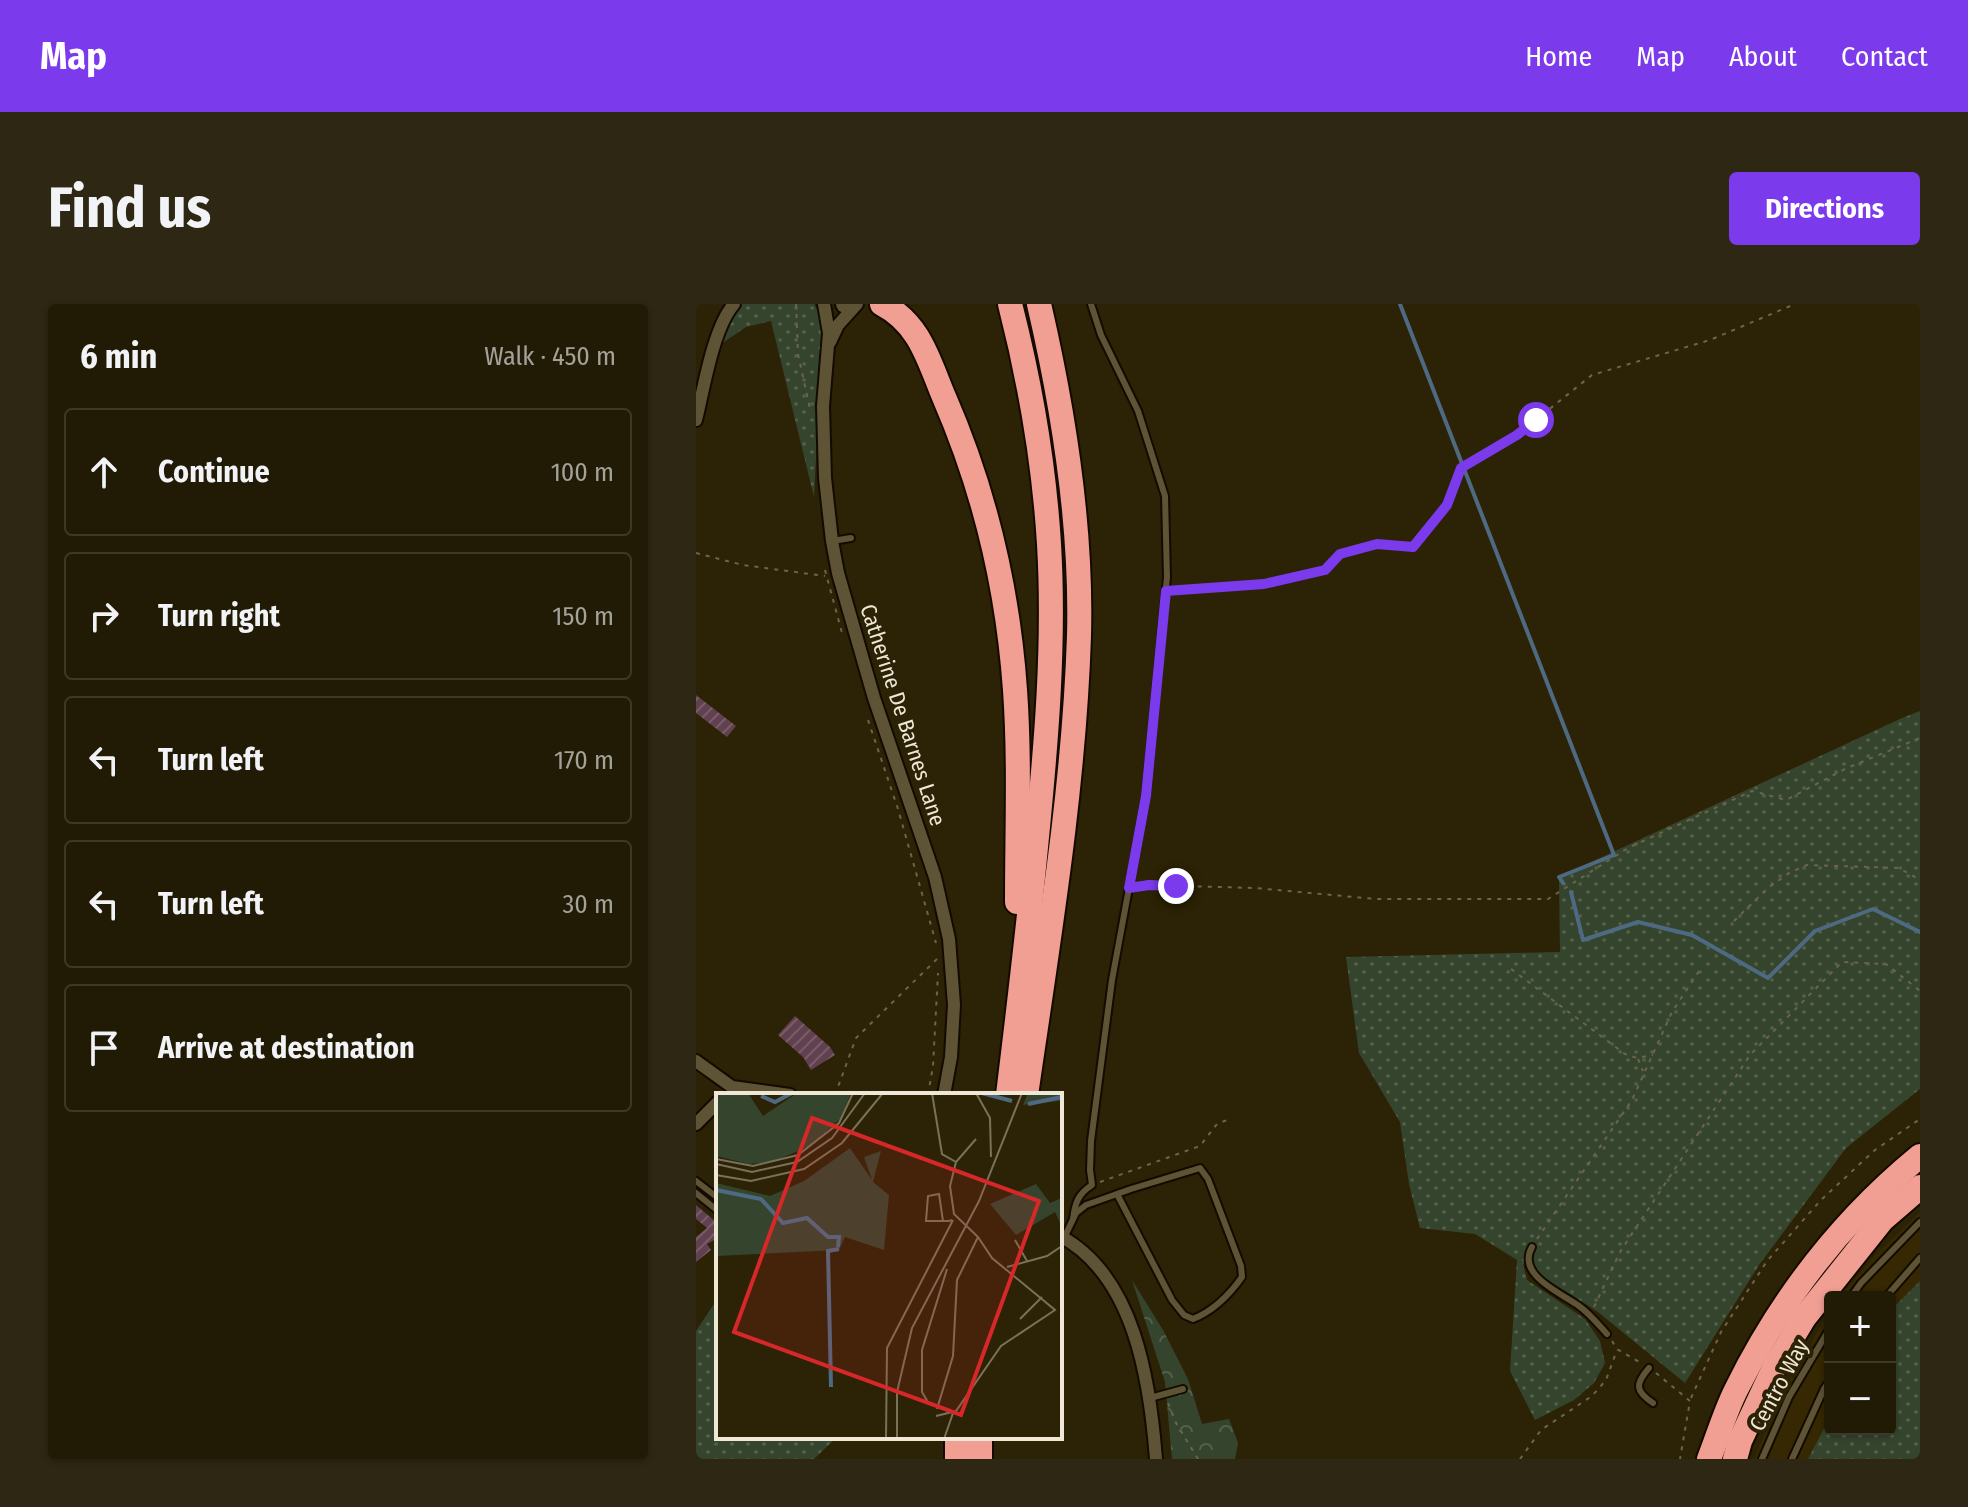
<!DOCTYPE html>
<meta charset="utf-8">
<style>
body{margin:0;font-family:"Fira Sans Condensed",sans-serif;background:#2d2713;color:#f1f3f6}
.controls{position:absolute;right:24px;bottom:24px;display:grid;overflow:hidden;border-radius:8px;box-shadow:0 2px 6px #0004}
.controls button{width:72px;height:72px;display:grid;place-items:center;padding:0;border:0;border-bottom:2px solid #3e3826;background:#211a04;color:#f1f3f6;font:40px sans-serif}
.stop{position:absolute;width:24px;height:24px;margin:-18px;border:6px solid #7c3aed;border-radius:50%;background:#fff}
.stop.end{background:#7c3aed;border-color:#fff;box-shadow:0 2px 8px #0008}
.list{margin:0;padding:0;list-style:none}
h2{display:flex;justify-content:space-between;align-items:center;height:104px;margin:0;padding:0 32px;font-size:34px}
h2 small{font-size:26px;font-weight:400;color:#a2a19a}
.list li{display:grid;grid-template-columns:52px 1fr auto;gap:24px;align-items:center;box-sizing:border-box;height:128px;margin:0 16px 16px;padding:0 16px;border:2px solid #3e3826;border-radius:8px}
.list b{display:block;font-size:30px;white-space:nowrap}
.list em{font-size:26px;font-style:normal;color:#a2a19a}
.icon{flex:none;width:44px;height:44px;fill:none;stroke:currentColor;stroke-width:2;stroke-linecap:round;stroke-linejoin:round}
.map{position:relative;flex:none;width:1224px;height:1155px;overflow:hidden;border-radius:8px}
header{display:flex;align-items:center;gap:48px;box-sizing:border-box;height:112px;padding:0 40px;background:#7c3aed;color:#fff}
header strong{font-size:38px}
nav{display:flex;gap:44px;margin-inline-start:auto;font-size:28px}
.intro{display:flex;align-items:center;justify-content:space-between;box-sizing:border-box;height:192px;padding:0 48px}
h1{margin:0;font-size:56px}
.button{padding:20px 36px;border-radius:8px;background:#7c3aed;color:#fff;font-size:28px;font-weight:700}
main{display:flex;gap:48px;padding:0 48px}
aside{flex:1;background:#211a04;border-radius:8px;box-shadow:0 2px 6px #0004}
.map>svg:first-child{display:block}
.built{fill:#352802}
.green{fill:url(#green-dots)}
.forest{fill:url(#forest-crowns)}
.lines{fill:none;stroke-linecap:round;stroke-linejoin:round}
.stream{stroke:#4e6a82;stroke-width:4}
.building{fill:url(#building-hatch)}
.lane-casing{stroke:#130b00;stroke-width:10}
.street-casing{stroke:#130b00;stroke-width:16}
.secondary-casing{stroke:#130b00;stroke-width:22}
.highway-casing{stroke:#130b00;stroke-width:28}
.path{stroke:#6d644b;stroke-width:2;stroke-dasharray:4 6;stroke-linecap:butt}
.lane{stroke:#5f5336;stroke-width:6}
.street{stroke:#5f5336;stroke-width:12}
.secondary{stroke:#5f5336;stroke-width:18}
.highway{stroke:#f19e93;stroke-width:24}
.route{stroke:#7c3aed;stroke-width:10}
.labels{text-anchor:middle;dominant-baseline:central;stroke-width:8;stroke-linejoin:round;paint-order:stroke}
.street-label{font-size:22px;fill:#efe8d7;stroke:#2c2205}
.inset-river{fill:none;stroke:#4e6a82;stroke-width:4}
.inset-road{fill:none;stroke:#7a7159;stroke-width:2}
.view{fill:#d62828;fill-opacity:0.15;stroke:#d62828;stroke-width:4}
.inset-edge{fill:none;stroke:#efe8d7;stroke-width:4}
</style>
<header>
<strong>Map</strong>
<nav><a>Home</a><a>Map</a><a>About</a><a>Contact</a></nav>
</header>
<div class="intro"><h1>Find us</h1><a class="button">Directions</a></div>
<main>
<aside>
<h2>6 min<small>Walk · 450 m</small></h2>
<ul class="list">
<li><svg class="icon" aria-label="ahead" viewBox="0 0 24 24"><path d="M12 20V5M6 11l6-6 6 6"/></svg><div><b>Continue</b></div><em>100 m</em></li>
<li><svg class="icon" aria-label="right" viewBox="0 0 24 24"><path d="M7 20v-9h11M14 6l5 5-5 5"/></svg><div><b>Turn right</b></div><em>150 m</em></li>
<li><svg class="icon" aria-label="left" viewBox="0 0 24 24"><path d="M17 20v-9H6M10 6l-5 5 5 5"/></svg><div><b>Turn left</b></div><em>170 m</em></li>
<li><svg class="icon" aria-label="left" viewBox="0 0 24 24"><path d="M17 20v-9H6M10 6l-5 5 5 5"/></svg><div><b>Turn left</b></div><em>30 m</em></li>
<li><svg class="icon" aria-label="arrive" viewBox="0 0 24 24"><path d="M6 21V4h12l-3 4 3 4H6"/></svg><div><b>Arrive at destination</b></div></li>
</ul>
</aside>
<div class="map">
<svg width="1224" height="1155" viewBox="0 0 1224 1155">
<defs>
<pattern id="green-dots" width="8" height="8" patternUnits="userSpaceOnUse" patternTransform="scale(2)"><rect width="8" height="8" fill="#35452d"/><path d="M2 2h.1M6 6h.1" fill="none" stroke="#53604b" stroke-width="1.8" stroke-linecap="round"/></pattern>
<pattern id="forest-crowns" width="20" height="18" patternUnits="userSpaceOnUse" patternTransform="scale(2)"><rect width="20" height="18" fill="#35452d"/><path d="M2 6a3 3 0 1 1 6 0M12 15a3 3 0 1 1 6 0" fill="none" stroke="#53604b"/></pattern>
<pattern id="building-hatch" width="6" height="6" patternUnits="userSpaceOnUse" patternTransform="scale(2)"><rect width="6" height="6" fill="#614050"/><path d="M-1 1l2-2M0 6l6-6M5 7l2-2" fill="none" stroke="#785c68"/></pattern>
</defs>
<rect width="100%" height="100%" fill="#2c2205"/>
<!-- built -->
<polygon class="built" points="1224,908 1224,1155 1058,1155 1084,1091 1134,1006 1134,1125 1194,1125 1194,993 1144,993 1182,948"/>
<!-- green -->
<g class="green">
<polygon points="44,0 118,0 127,16 118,193 75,17 50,23 22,42 25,31"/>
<polygon points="1224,407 1224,785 1150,844 1063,961 989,1079 902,1008 827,960 831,976 889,1015 904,1037 909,1059 898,1079 878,1096 839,1116 814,1067 821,956 779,930 724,924 713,880 704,818 663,749 650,653 864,648 863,573 1206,414"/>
<polygon points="1224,977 1224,1155 1112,1155 1134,1113 1134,1125 1194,1125 1194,1007"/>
<polygon points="22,994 22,1133 141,1133 118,1155 0,1155 0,1027"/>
</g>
<!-- forest -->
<polygon class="forest" points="436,976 467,1026 492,1075 506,1120 533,1115 542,1139 539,1155 476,1155 469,1078"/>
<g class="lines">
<!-- stream -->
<g class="stream">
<polyline points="704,0 918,551 863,573 867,579"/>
<polyline points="875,588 887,636 942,618 996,631 1072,674 1119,627 1177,605 1224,628"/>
</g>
</g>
<!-- building -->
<g class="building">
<polygon points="0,391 40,422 31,433 0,409"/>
<polygon points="99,712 134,743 139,751 115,766 107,753 82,731"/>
<polygon points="0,901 20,918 22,916 22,934 11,940 15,946 0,958 0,933 11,924 0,915"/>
</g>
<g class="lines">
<!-- lane casing -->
<g class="lane-casing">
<g id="lane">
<polyline points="136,237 155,234"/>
<polyline points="0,877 22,894"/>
<polyline points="0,889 22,907"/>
<path d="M377 915C379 899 382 890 396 881L394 866 395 837 416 676 450 492 471 273 469 192 442 107 405 31 395 0"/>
<path d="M368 934 380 909 390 901 435 885 504 864 512 875 545 962 546 973C534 990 517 1007 497 1015L488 1011 476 996 421 890"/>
<path d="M836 943C820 971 865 989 883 1002 894 1010 902 1020 911 1030"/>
<polyline points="1155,993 1165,979 1224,918"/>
<polyline points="1190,993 1224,954"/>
<path d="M953 1064C939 1080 939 1087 957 1099"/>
<polyline points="454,1094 487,1085"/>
<polyline points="1066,1155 1093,1093 1134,1024"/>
<polyline points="1096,1155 1128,1085 1134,1076"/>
</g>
</g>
<!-- street casing -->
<g class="street-casing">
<g id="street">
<polyline points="128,0 133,29 127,102 129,174 136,237 142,269 178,394 239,573 253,635 258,701 255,753 248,791"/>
<polyline points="134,38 142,21 161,0"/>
<path d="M0 116C8 84 17 24 38 0"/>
<polyline points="0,757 36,783 94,791"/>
<polyline points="0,820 22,798"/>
<path d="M364 932C439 972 454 1078 460 1155"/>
</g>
</g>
<!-- secondary casing -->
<g class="secondary-casing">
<polyline id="secondary" points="149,0 156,0"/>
</g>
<!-- highway casing -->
<g class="highway-casing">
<g id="highway">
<path d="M186 0C224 20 232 55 248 93 288 185 312 286 319 386 324 456 321 527 321 598"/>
<path d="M312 791C322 709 332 626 340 543 350 443 359 341 353 240 348 159 334 78 314 0"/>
<path d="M330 791C352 639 378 486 383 332 386 221 368 108 343 0"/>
<polyline points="261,1155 261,1133"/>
<polyline points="284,1155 284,1133"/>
<path d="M1013 1155C1022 1132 1029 1108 1040 1086 1084 997 1146 916 1224 852"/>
<polyline points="1039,1155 1044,1137 1078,1064 1108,1014 1186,916 1224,883"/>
</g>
</g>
<!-- path -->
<g class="path">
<polyline points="100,0 102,50 114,105"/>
<polyline points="0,249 47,261 129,272"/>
<polyline points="129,266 146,329"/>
<polyline points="478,286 568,280 629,266 644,250 681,240 717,243 751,201 765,164 821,131 896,71 1014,36 1099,0"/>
<polyline points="172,416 202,505 240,639"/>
<polyline points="442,583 453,581 559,584 680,595 852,595 932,544 1056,487 1090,496 1151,464 1224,434"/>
<polyline points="1038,617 1072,584 1093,569 1111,561 1203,564 1224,576"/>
<polyline points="815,665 929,750 941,754 957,751"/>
<polyline points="942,755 947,767"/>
<polyline points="139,791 160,734 243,653"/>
<polyline points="232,791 237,762 242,669"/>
<polyline points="404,878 504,842 521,820 531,816"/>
<polyline points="841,935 936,796 976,708 1005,664"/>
<polyline points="898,1003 924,948 1054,751 1146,658 1190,660 1224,687"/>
<polyline points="916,1037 921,1045 945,1059"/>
<polyline points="960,1069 994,1097 984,1155"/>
<polyline points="995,1094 1025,1028 1071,957 1125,896 1179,846 1224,815"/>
<polyline points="472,1099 480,1119 502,1155"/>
<polyline points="824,1155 845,1126 896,1092 910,1076 921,1046"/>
</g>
<!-- lane -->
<use href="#lane" class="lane"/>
<!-- street -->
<use href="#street" class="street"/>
<!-- secondary -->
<use href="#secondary" class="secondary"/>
<!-- highway -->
<use href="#highway" class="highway"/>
</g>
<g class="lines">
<!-- route -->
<polyline class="route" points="480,582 453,581 433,584 450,492 470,287 568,280 629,266 644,250 681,240 717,243 751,201 765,164 821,131 840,116"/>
</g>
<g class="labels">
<!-- street labels -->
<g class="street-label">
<text transform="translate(207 411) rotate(72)">Catherine De Barnes Lane</text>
<text transform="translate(1083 1081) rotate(-62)">Centro Way</text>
</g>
</g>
<!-- overview -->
<g transform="translate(20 789)">
<rect width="346" height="346" fill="#2c2205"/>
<path d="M0 0H32L47 23 81 0H135L124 26 94 53 56 69 33 71 0 63ZM346 0 344 8 307 12 311 2ZM134 55 156 87 148 64 165 58 157 89 173 102 168 157 129 144 123 157 0 163V90L54 103 88 88ZM320 91 334 110 346 105V134L339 119 300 142 274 111Z" fill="#35452d"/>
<path class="inset-river" d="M266 0 296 8M45 3 59 9 76 0M312 11 346 4M0 97 45 106 67 130 91 125 112 144H123L122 154M115 294 112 158 123 156"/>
<path class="inset-road" d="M216 0 226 61 240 69M260 0 274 25 275 64M0 66 37 73 82 62 123 30 137 0M0 71 36 79 81 69 116 45 149 0M0 82 35 88 88 76 126 50 167 0M227 128 223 101 212 103 210 128H233L236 127M299 147 311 168M291 174 331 163 346 153M304 226 326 204M213 311 206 299V257L231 176M221 316 237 263 241 187 262 144 238 121 234 93 240 69 260 46M220 323 240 318 285 253 339 217 276 165 262 144M170 346 171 255 237 127M181 346V299L196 235 263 108 306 0M228 346 237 320"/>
<path class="view" d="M96 25 323 108 245 322 18 239Z"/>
<rect width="346" height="346" class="inset-edge"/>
</g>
</svg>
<div class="controls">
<button>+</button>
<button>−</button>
</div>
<div class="stop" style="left:840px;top:116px"></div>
<div class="stop end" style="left:480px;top:582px"></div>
</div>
</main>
